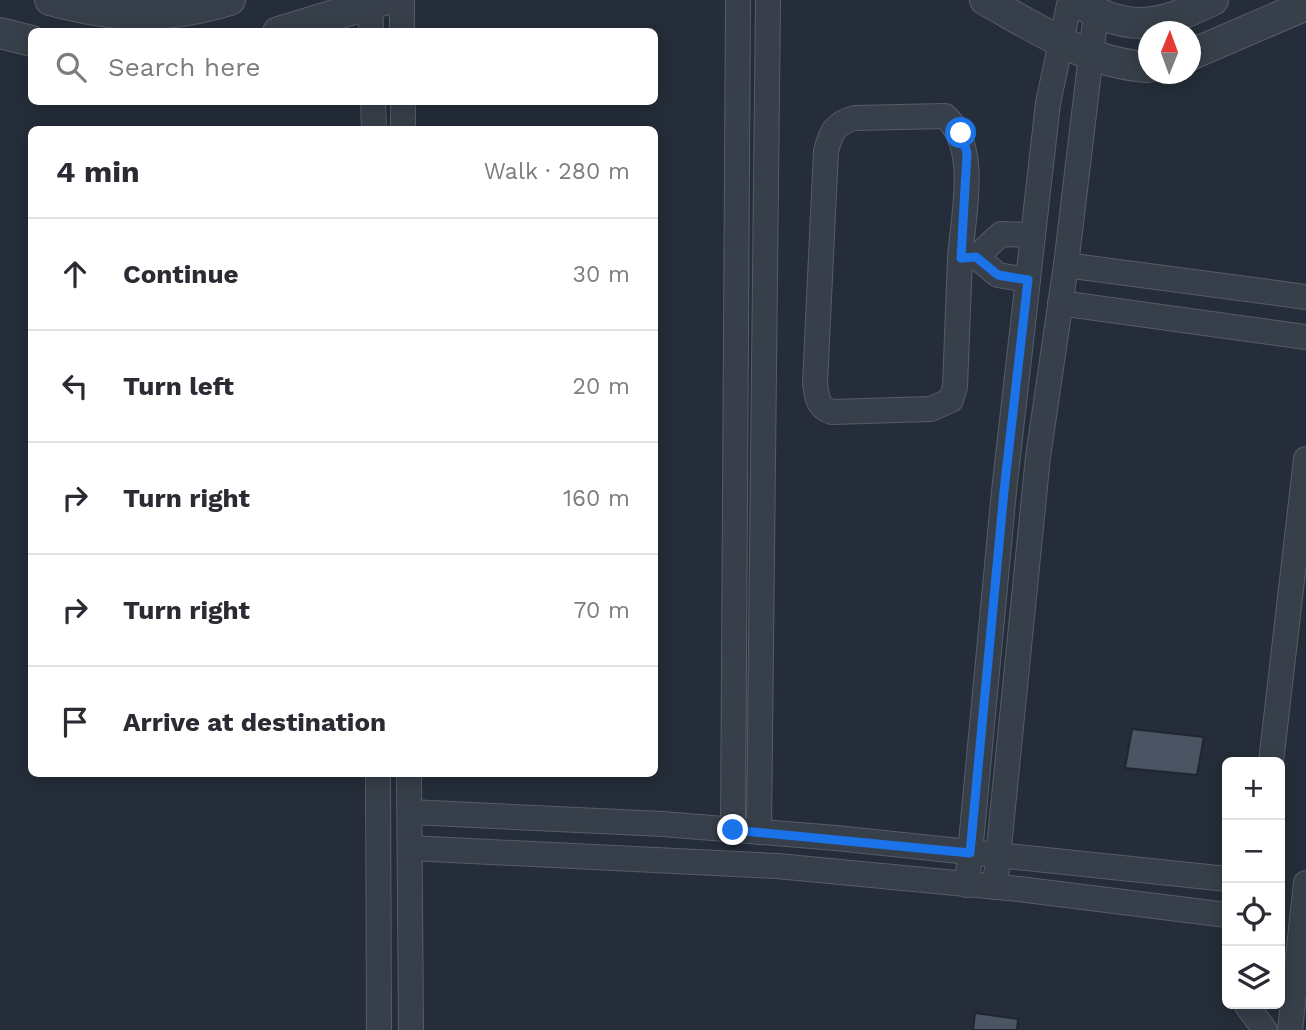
<!DOCTYPE html>
<meta charset="utf-8">
<style>
body{margin:0;font-family:"Work Sans",sans-serif;background:#f2f2f3;color:#2b2b33}
.controls{position:absolute;right:21px;bottom:21px;display:grid;overflow:hidden;border-radius:10px;box-shadow:0 4px 18px #0003}
.controls button{width:63px;height:63px;display:grid;place-items:center;padding:0;border:0;border-bottom:2px solid #e1e1e2;background:#fff;color:#2b2b33;font:35px sans-serif}
.compass{position:absolute;left:1138px;top:21px;width:63px;height:63px;border-radius:50%;background:#fff;box-shadow:0 4px 18px #0003;rotate:1deg}
.stop{position:absolute;width:21px;height:21px;margin:-16px;border:5px solid #1a73e8;border-radius:50%;background:#fff}
.stop.end{background:#1a73e8;border-color:#fff;box-shadow:0 2px 7px #0008}
.list{margin:0;padding:0;list-style:none}
h2{display:flex;justify-content:space-between;align-items:center;height:91px;margin:0;padding:0 28px;font-size:30px}
h2 small{font-size:23px;font-weight:400;color:#7c7c81}
.list li{display:grid;grid-template-columns:46px 1fr auto;gap:21px;align-items:center;box-sizing:border-box;height:112px;padding:0 28px;border-top:2px solid #e1e1e2}
.list b{display:block;font-size:26px;white-space:nowrap}
.list em{font-size:23px;font-style:normal;color:#7c7c81}
.icon{flex:none;width:38px;height:38px;fill:none;stroke:currentColor;stroke-width:2;stroke-linecap:round;stroke-linejoin:round}
.map{position:relative;flex:none;width:1306px;height:1030px;overflow:hidden}
.search{position:absolute;background:#fff;box-shadow:0 4px 18px #0003;left:28px;top:28px;width:630px;height:77px;display:flex;align-items:center;gap:18px;box-sizing:border-box;padding:0 24px;border-radius:10px;color:#7c7c81;font-size:26px}
.panel{position:absolute;background:#fff;box-shadow:0 4px 18px #0003;left:28px;top:126px;width:630px;height:651px;border-radius:10px}
.map>svg:first-child{display:block}
.building{fill:#4a5463;stroke:#1f2631;stroke-width:2}
.lines{fill:none;stroke-linecap:round;stroke-linejoin:round}
.minor-casing{stroke:#565d68;stroke-width:26}
.tertiary-casing{stroke:#565d68;stroke-width:32}
.minor{stroke:#373f4a;stroke-width:24}
.tertiary{stroke:#373f4a;stroke-width:30}
.route{stroke:#1a73e8;stroke-width:9}
</style>
<div class="map">
<svg width="1306" height="1030" viewBox="0 0 1306 1030">
<rect width="100%" height="100%" fill="#242d39"/>
<!-- building -->
<g class="building">
<polygon points="1132,729 1204,737 1197,775 1125,768"/>
<polygon points="975,1013 1018,1019 1017,1030 973,1030"/>
</g>
<g class="lines">
<!-- minor casing -->
<g class="minor-casing">
<g id="minor">
<polyline points="370,0 371,32"/>
<polyline points="402,0 402,32"/>
<polyline points="373,102 374,130"/>
<polyline points="403,102 403,130"/>
<path d="M960 258C963 215 980 147 945 116L855 118C835 123 831 132 826 151L815 383C817 397 817 407 832 412L931 409 951 400 955 387 960 258 976 257"/>
<polyline points="1066,265 1306,297"/>
<polyline points="1028,280 998,275 976,257 1001,234 1033,235"/>
<polyline points="1060,303 1306,337"/>
<polyline points="1271,762 1306,459"/>
<polyline points="378,774 379,1030"/>
<polyline points="409,774 411,1030"/>
<polyline points="410,812 663,824 836,838 1227,879"/>
<polyline points="733,830 738,0"/>
<polyline points="759,832 768,0"/>
<polyline points="410,848 777,866 1019,889 1227,915"/>
<polyline points="967,885 1004,491 1048,103 1070,0"/>
<polyline points="995,887 1038,457 1066,265 1096,13"/>
<polyline points="1247,1006 1265,1030"/>
<polyline points="1290,1030 1306,883"/>
</g>
</g>
<!-- tertiary casing -->
<g class="tertiary-casing">
<g id="tertiary">
<path d="M50 0C117 18 164 20 230 0"/>
<path d="M985 0C1036 28 1089 64 1148 67"/>
<path d="M1073 0C1130 33 1156 28 1213 0"/>
<polyline points="278,32 384,0"/>
<polyline points="0,33 32,41"/>
<polyline points="1190,55 1306,5"/>
</g>
</g>
<!-- minor -->
<use href="#minor" class="minor"/>
<!-- tertiary -->
<use href="#tertiary" class="tertiary"/>
</g>
<g class="lines">
<!-- route -->
<polyline class="route" points="733,830 970,853 1004,491 1028,280 998,275 976,257 961,258 967,153 961,133"/>
</g>
</svg>
<div class="controls">
<button>+</button>
<button>−</button>
<button><svg class="icon" aria-label="locate" viewBox="0 0 24 24"><circle cx="12" cy="12" r="6"/><path d="M12 2v4M12 18v4M2 12h4M18 12h4"/></svg></button>
<button><svg class="icon" aria-label="layers" viewBox="0 0 24 24"><path d="M12 4l9 5-9 5-9-5zM3 14l9 5 9-5"/></svg></button>
</div>
<svg class="compass" viewBox="-18 -18 36 36"><path d="M0-13l5 13h-10z" fill="#e53935"/><path d="M0 13l5-13h-10z" fill="#7c7c81"/></svg>
<div class="stop" style="left:961px;top:133px"></div>
<div class="stop end" style="left:733px;top:830px"></div>
<div class="search"><svg class="icon" aria-label="search" viewBox="0 0 24 24"><circle cx="10" cy="10" r="6"/><path d="M15 15l6 6"/></svg>Search here</div>
<section class="panel">
<h2>4 min<small>Walk · 280 m</small></h2>
<ul class="list">
<li><svg class="icon" aria-label="ahead" viewBox="0 0 24 24"><path d="M12 20V5M6 11l6-6 6 6"/></svg><div><b>Continue</b></div><em>30 m</em></li>
<li><svg class="icon" aria-label="left" viewBox="0 0 24 24"><path d="M17 20v-9H6M10 6l-5 5 5 5"/></svg><div><b>Turn left</b></div><em>20 m</em></li>
<li><svg class="icon" aria-label="right" viewBox="0 0 24 24"><path d="M7 20v-9h11M14 6l5 5-5 5"/></svg><div><b>Turn right</b></div><em>160 m</em></li>
<li><svg class="icon" aria-label="right" viewBox="0 0 24 24"><path d="M7 20v-9h11M14 6l5 5-5 5"/></svg><div><b>Turn right</b></div><em>70 m</em></li>
<li><svg class="icon" aria-label="arrive" viewBox="0 0 24 24"><path d="M6 21V4h12l-3 4 3 4H6"/></svg><div><b>Arrive at destination</b></div></li>
</ul>
</section>
</div>
